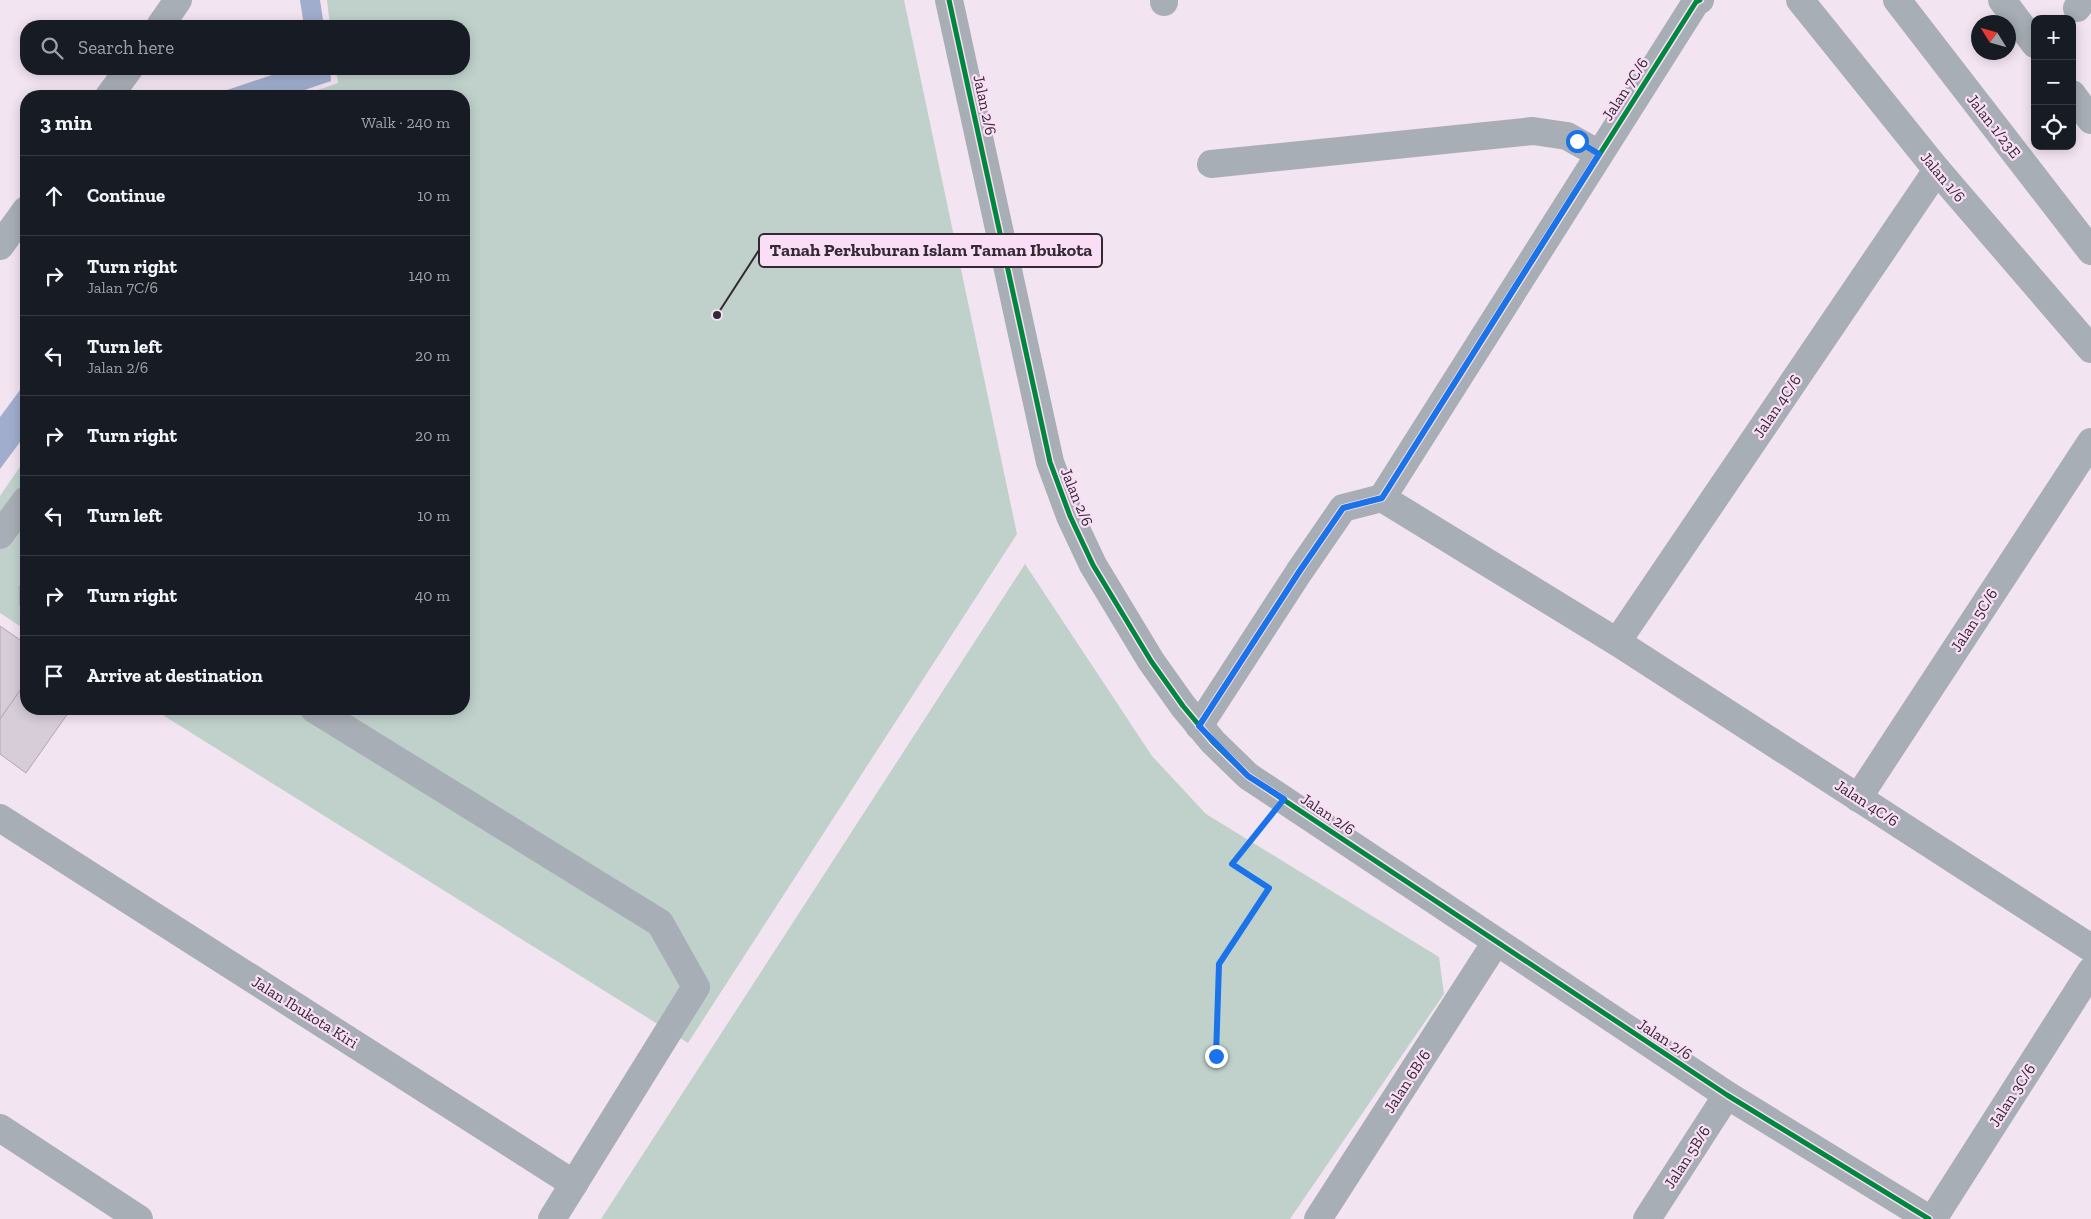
<!DOCTYPE html>
<meta charset="utf-8">
<style>
body{margin:0;font-family:"Zilla Slab",serif;background:#20242c;color:#f1f3f6}
.controls{position:absolute;right:15px;top:15px;display:grid;overflow:hidden;border-radius:10px;box-shadow:0 2px 12px #0003}
.controls button{width:45px;height:45px;display:grid;place-items:center;padding:0;border:0;border-bottom:1px solid #363941;background:#171b24;color:#f1f3f6;font:25px sans-serif}
.compass{position:absolute;left:1971px;top:15px;width:45px;height:45px;border-radius:50%;background:#171b24;box-shadow:0 2px 12px #0003;rotate:307deg}
.stop{position:absolute;width:15px;height:15px;margin:-11px;border:4px solid #1a73e8;border-radius:50%;background:#fff}
.stop.end{background:#1a73e8;border-color:#fff;box-shadow:0 1px 5px #0008}
.list{margin:0;padding:0;list-style:none}
h2{display:flex;justify-content:space-between;align-items:center;height:65px;margin:0;padding:0 20px;font-size:21px}
h2 small{font-size:16px;font-weight:400;color:#9ea1a6}
.list li{display:grid;grid-template-columns:32px 1fr auto;gap:15px;align-items:center;box-sizing:border-box;height:80px;padding:0 20px;border-top:1px solid #363941}
.list b{display:block;font-size:19px;white-space:nowrap}
.list p{margin:0;font-size:16px;white-space:nowrap;color:#9ea1a6}
.list em{font-size:16px;font-style:normal;color:#9ea1a6}
.icon{flex:none;width:28px;height:28px;fill:none;stroke:currentColor;stroke-width:2;stroke-linecap:round;stroke-linejoin:round}
.map{position:relative;flex:none;width:2091px;height:1219px;overflow:hidden}
.search{position:absolute;background:#171b24;box-shadow:0 2px 12px #0003;left:20px;top:20px;width:450px;height:55px;display:flex;align-items:center;gap:12px;box-sizing:border-box;padding:0 18px;border-radius:20px;color:#9ea1a6;font-size:19px}
.panel{position:absolute;background:#171b24;box-shadow:0 2px 12px #0003;left:20px;top:90px;width:450px;height:625px;border-radius:20px}
.map>svg:first-child{display:block}
.green{fill:#c0d1cc}
.water{fill:#a0adcd}
.building{fill:#d7cdd9;stroke:#b2a8b3}
.lines{fill:none;stroke-linecap:round;stroke-linejoin:round}
.path{stroke:#a7a8b0;stroke-width:3;stroke-dasharray:4 4;stroke-linecap:butt}
.minor{stroke:#a8aeb5;stroke-width:28}
.cycleway-casing{stroke:#f9def6;stroke-width:8}
.cycleway{stroke:#00873e;stroke-width:5}
.route{stroke:#1a73e8;stroke-width:6}
.labels{text-anchor:middle;dominant-baseline:central;stroke-width:4.5;stroke-linejoin:round;paint-order:stroke}
.street-label{font-size:16px;fill:#332932;stroke:#f9def6}
.leader{fill:none;stroke:#332932;stroke-width:2}
.callout-dot{fill:#332932;stroke:#f9def6;stroke-width:2}
.callout{fill:#f9def6;stroke:#332932;stroke-width:2}
.callout-label{font-size:18px;text-anchor:middle;font-weight:bold;fill:#332932}
</style>
<div class="map">
<svg width="2091" height="1219" viewBox="0 0 2091 1219">
<rect width="100%" height="100%" fill="#f3e4f1"/>
<!-- green -->
<g class="green">
<polygon points="327,0 904,0 1017,534 688,1043 153,709 464,709 464,96 301,96 338,83 336,69 464,69 464,26 330,26"/>
<polygon points="26,458 26,630 0,613 0,496"/>
<polygon points="1025,564 1152,756 1206,814 1439,957 1444,994 1290,1219 601,1219"/>
</g>
<!-- water -->
<g class="water">
<polygon points="300,0 320,0 324,26 304,26"/>
<polygon points="290,69 330,69 331,81 287,96 209,96"/>
<polygon points="26,382 26,434 0,469 0,417"/>
</g>
<!-- building -->
<g class="building">
<polygon points="26,577 26,610 20,606 19,587"/>
<polygon points="0,626 26,644 26,682 0,719"/>
<polygon points="26,682 26,709 71,709 26,773 0,754 0,719"/>
</g>
<g class="lines">
<!-- path -->
<polyline class="path" points="1216,1056 1219,964 1269,888 1232,864 1265,823"/>
<!-- minor -->
<g class="minor">
<polyline points="949,0 1050,462 1070,516 1093,565 1151,661 1183,706 1213,742 1248,776 1727,1095 1929,1219"/>
<polyline points="1164,0 1164,2"/>
<polyline points="1800,0 1937,170 2091,349"/>
<polyline points="1897,0 2091,251"/>
<polyline points="2002,0 2035,44"/>
<polyline points="2077,8 2083,0"/>
<polyline points="160,26 178,0"/>
<polyline points="2072,94 2091,120"/>
<polyline points="109,96 129,69"/>
<polyline points="1211,164 1533,131 1567,136 1599,154"/>
<polyline points="0,246 26,210"/>
<polyline points="1382,498 1617,642 2091,948"/>
<polyline points="0,535 26,500"/>
<polyline points="1617,642 1937,170"/>
<polyline points="314,709 660,923 696,987 552,1219"/>
<polyline points="1199,726 1299,572 1343,508 1382,498 1696,2 1700,0"/>
<polyline points="1858,798 2091,442"/>
<polyline points="0,818 574,1184"/>
<polyline points="0,1128 139,1219"/>
<polyline points="1318,1219 1496,942"/>
<polyline points="1647,1219 1727,1095"/>
<polyline points="1933,1219 2091,971"/>
</g>
<!-- cycleway casing -->
<g class="cycleway-casing">
<g id="cycleway">
<polyline points="949,0 1050,462 1070,516 1093,565 1151,661 1183,706 1213,742 1248,776 1727,1095 1929,1219"/>
<polyline points="1199,726 1299,572 1343,508 1382,498 1696,2 1700,0"/>
</g>
</g>
<!-- cycleway -->
<use href="#cycleway" class="cycleway"/>
</g>
<g class="lines">
<!-- route -->
<polyline class="route" points="1216,1056 1219,964 1269,888 1232,864 1284,799 1248,776 1199,726 1299,572 1343,508 1382,498 1599,154 1577,141"/>
</g>
<g class="labels">
<!-- street labels -->
<g class="street-label">
<text transform="translate(1625 89) rotate(-57)">Jalan 7C/6</text>
<text transform="translate(985 105) rotate(78)">Jalan 2/6</text>
<text transform="translate(1994 126) rotate(52)">Jalan 1/23E</text>
<text transform="translate(1943 177) rotate(50)">Jalan 1/6</text>
<text transform="translate(1777 406) rotate(-56)">Jalan 4C/6</text>
<text transform="translate(1077 497) rotate(68)">Jalan 2/6</text>
<text transform="translate(1974 620) rotate(-57)">Jalan 5C/6</text>
<text transform="translate(1867 803) rotate(33)">Jalan 4C/6</text>
<text transform="translate(1328 814) rotate(34)">Jalan 2/6</text>
<text transform="translate(305 1012) rotate(32)">Jalan Ibukota Kiri</text>
<text transform="translate(1665 1039) rotate(33)">Jalan 2/6</text>
<text transform="translate(1407 1081) rotate(-57)">Jalan 6B/6</text>
<text transform="translate(2012 1095) rotate(-57)">Jalan 3C/6</text>
<text transform="translate(1687 1157) rotate(-57)">Jalan 5B/6</text>
</g>
</g>
<!-- callouts -->
<path class="leader" d="M717 315L759 250"/>
<circle class="callout-dot" cx="717" cy="315" r="5"/>
<rect class="callout" x="759" y="234" width="343" height="33" rx="5"/>
<g class="callout-label">
<text x="931" y="256">Tanah Perkuburan Islam Taman Ibukota</text>
</g>
</svg>
<div class="controls">
<button>+</button>
<button>−</button>
<button><svg class="icon" aria-label="locate" viewBox="0 0 24 24"><circle cx="12" cy="12" r="6"/><path d="M12 2v4M12 18v4M2 12h4M18 12h4"/></svg></button>
</div>
<svg class="compass" viewBox="-18 -18 36 36"><path d="M0-13l5 13h-10z" fill="#e53935"/><path d="M0 13l5-13h-10z" fill="#9ea1a6"/></svg>
<div class="stop" style="left:1577px;top:141px"></div>
<div class="stop end" style="left:1216px;top:1056px"></div>
<div class="search"><svg class="icon" aria-label="search" viewBox="0 0 24 24"><circle cx="10" cy="10" r="6"/><path d="M15 15l6 6"/></svg>Search here</div>
<section class="panel">
<h2>3 min<small>Walk · 240 m</small></h2>
<ul class="list">
<li><svg class="icon" aria-label="ahead" viewBox="0 0 24 24"><path d="M12 20V5M6 11l6-6 6 6"/></svg><div><b>Continue</b></div><em>10 m</em></li>
<li><svg class="icon" aria-label="right" viewBox="0 0 24 24"><path d="M7 20v-9h11M14 6l5 5-5 5"/></svg><div><b>Turn right</b><p>Jalan 7C/6</p></div><em>140 m</em></li>
<li><svg class="icon" aria-label="left" viewBox="0 0 24 24"><path d="M17 20v-9H6M10 6l-5 5 5 5"/></svg><div><b>Turn left</b><p>Jalan 2/6</p></div><em>20 m</em></li>
<li><svg class="icon" aria-label="right" viewBox="0 0 24 24"><path d="M7 20v-9h11M14 6l5 5-5 5"/></svg><div><b>Turn right</b></div><em>20 m</em></li>
<li><svg class="icon" aria-label="left" viewBox="0 0 24 24"><path d="M17 20v-9H6M10 6l-5 5 5 5"/></svg><div><b>Turn left</b></div><em>10 m</em></li>
<li><svg class="icon" aria-label="right" viewBox="0 0 24 24"><path d="M7 20v-9h11M14 6l5 5-5 5"/></svg><div><b>Turn right</b></div><em>40 m</em></li>
<li><svg class="icon" aria-label="arrive" viewBox="0 0 24 24"><path d="M6 21V4h12l-3 4 3 4H6"/></svg><div><b>Arrive at destination</b></div></li>
</ul>
</section>
</div>
